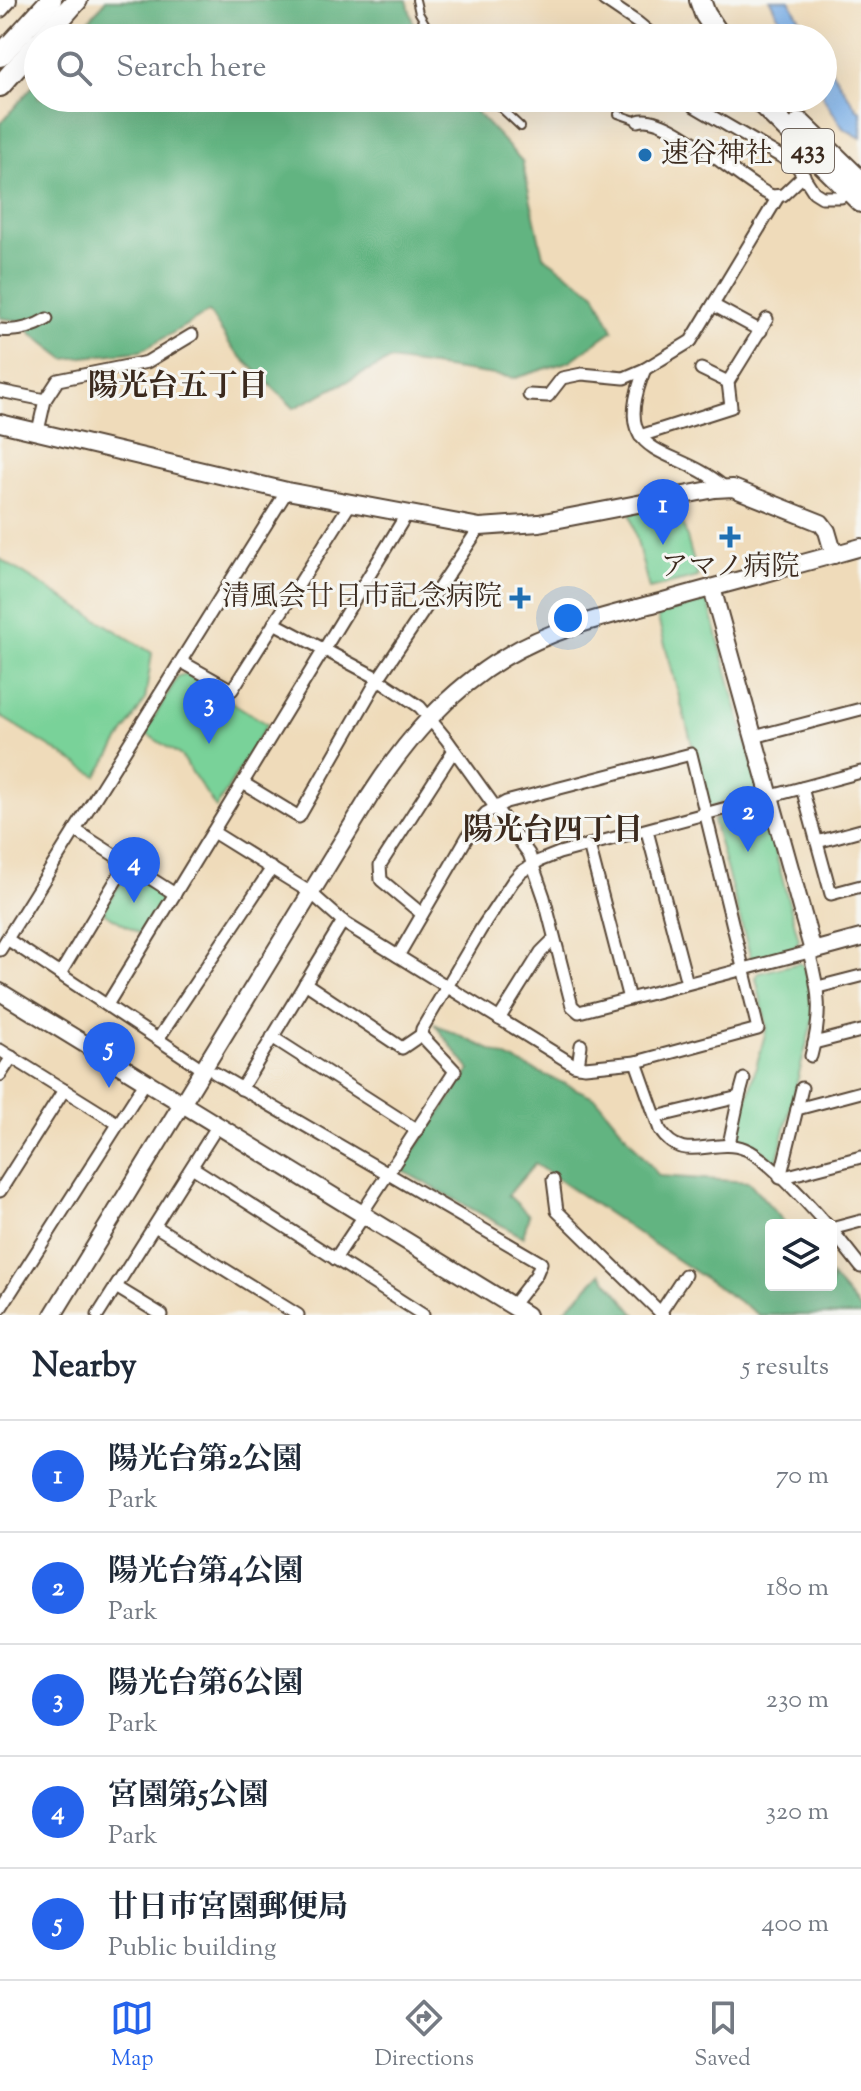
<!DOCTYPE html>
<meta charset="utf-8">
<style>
body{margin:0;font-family:"Sorts Mill Goudy","Noto Serif JP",serif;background:#f6f6f7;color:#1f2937}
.controls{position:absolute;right:24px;bottom:24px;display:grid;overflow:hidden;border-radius:8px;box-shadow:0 8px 32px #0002}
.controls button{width:72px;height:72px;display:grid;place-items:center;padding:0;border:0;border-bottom:2px solid #e0e1e3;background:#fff;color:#1f2937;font:40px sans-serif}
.you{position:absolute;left:568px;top:618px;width:28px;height:28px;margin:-20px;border:6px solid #fff;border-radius:50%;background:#1a73e8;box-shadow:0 0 0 12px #1a73e833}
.badge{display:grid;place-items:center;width:52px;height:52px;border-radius:50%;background:#2563eb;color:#fff;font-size:26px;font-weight:700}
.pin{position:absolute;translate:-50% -66px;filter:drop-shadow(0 2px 4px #0008)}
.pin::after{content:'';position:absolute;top:42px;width:28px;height:24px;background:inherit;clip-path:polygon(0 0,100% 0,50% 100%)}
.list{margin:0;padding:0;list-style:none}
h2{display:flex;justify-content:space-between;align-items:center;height:104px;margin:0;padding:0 32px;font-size:34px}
h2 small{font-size:26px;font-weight:400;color:#747a83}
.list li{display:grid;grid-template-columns:52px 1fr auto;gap:24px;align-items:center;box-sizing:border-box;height:112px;padding:0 32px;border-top:2px solid #e0e1e3}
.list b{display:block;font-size:30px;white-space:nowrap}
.list p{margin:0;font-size:26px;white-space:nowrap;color:#747a83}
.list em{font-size:26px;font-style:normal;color:#747a83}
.icon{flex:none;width:44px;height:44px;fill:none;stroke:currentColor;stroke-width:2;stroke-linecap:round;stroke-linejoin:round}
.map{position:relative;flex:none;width:861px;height:1315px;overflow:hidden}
.search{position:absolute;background:#fff;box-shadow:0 8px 32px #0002;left:24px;right:24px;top:24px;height:88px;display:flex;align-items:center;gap:20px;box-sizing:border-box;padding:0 28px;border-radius:44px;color:#747a83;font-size:30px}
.sheet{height:664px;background:#fff}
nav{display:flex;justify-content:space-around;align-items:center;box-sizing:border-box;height:112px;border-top:2px solid #e0e1e3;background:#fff;font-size:22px;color:#747a83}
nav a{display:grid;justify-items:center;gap:4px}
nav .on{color:#2563eb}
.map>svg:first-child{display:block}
.green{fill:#79d299;stroke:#5a7e5c;stroke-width:2}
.forest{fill:#62b481;stroke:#4e6f50;stroke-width:2}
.water{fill:#79aee7;stroke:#5a6c82;stroke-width:2}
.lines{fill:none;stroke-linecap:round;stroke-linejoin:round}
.lane-casing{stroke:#564535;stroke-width:10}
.street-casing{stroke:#564535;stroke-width:15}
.secondary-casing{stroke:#564535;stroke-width:20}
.highway-casing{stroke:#564535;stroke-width:24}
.lane{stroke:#fff;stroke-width:6}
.street{stroke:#fff;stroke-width:11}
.secondary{stroke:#fff;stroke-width:16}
.highway{stroke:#fff;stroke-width:20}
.poi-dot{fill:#1f6fb2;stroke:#f6f6f2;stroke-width:3}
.labels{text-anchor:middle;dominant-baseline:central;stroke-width:6;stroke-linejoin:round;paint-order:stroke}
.shield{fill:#f6f6f2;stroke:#73675e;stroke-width:2}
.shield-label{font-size:26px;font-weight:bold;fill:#3b2a1e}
.poi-label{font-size:28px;fill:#3b2a1e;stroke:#f6f6f2;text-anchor:start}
.neighbourhood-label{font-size:30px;font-weight:bold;fill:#3b2a1e;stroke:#f6f6f2}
</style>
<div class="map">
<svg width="861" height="1315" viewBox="0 0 861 1315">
<rect width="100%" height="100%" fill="#f6f6f2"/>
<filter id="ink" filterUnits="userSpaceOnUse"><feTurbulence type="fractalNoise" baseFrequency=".0125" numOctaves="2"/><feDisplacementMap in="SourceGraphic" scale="16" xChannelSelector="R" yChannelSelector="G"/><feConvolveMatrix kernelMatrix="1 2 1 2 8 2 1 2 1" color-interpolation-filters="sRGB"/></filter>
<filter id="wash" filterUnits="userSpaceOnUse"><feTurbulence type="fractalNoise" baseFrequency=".006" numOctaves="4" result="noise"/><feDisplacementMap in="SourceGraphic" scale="32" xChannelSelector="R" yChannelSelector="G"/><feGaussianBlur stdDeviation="1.8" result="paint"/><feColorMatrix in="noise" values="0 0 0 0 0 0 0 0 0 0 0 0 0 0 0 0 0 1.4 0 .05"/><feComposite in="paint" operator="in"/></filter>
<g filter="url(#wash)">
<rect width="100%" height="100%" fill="#efdbba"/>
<!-- green -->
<g class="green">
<polygon points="677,502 698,577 649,589 630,513"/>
<polygon points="0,559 152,653 145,700 97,776 0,716"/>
<polygon points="708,601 760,793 709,807 657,615"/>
<polygon points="186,674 267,724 216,808 181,756 145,733 178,676"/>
<polygon points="763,807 799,940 794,948 751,959 713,820"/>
<polygon points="127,872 165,895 142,935 103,912"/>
<polygon points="799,963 804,966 811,991 813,1019 777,1160 774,1162 759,1148 736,1140 767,1027 756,978 758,973"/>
</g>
<!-- forest -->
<g class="forest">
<polygon points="106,0 407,0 417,38 74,38"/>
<polygon points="38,80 38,98 463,98 522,161 543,256 595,293 613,330 570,361 515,378 390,360 294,408 233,349 209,312 141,351 65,359 31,333 21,321 0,318 0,124"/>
<polygon points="434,1024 596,1098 659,1176 749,1182 787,1225 771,1225 771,1285 831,1285 831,1276 861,1311 861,1315 759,1315 535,1164 508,1195 529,1215 523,1237 401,1170 470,1070"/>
<polygon points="601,1273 636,1315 560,1315"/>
</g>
<!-- water -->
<g class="water">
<polygon points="770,0 789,0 811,38 789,38"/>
<polygon points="823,58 857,109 861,111 861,138 843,128 823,97"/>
</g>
</g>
<g filter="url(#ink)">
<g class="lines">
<!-- lane casing -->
<g class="lane-casing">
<g id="lane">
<polyline points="416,0 419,13 434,38"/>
<polyline points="490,98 521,127"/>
<polyline points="618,114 638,121"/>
</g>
</g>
<!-- street casing -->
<g class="street-casing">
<g id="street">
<polyline points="604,0 638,23 656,38"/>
<polyline points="688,98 694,106 797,166 814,192 822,197 841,197 851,190"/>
<path d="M638 121C668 111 741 183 772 196L783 195 804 175"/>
<polyline points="713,305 761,331"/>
<path d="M0 330C17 332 32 328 47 319"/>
<path d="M645 369C607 462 675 444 724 487"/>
<polyline points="701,369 728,382"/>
<polyline points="0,391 45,400"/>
<polyline points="529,395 548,396 562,378 582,374 624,378 645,369 691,341 778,197"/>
<polyline points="38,431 45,400 58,380 147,362 192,335"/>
<polyline points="640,436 731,407 728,382 767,319"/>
<polyline points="274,623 374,676 420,707 447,740 529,854 544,897 572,1006 579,1012 813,951"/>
<polyline points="182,662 232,690 350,504"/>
<polyline points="754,737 861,709"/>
<polyline points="243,783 299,817 378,679 480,527"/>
<polyline points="802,788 831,894 861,886"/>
<polyline points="75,830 175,894"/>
<polyline points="647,831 687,983"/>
<path d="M213 832 311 893 346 924 574 1065 585 1067 636 1062 660 1130C683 1166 714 1136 745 1149 768 1158 809 1205 827 1225"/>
<polyline points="817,842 861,830"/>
<polyline points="589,845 629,999"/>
<polyline points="422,914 381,880 380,865 454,750"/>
<polyline points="7,939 195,1064"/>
<polyline points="0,950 287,491"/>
<path d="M809 952C820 992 822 1015 811 1056"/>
<polyline points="398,956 472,829 486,813 506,802 691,754 758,1029 636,1062"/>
<polyline points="60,974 127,862"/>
<polyline points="305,983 402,1048 421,1035"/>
<polyline points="818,987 861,976"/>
<polyline points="107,1005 406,515"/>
<polyline points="499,1019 541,952 554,939"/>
<polyline points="272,1037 417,1130"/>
<polyline points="158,1039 272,868"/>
<polyline points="814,1043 861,1031"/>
<polyline points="0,1050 117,1123"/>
<polyline points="578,1066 581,1045"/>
<polyline points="215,1073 541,1263 536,1275 512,1306"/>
<polyline points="0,1075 12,1057"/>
<polyline points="241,1089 343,921"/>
<polyline points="861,1092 797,1109 780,1178 861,1157"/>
<polyline points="739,1097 744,1079"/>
<polyline points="797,1109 802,1088"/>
<polyline points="656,1117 739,1097 729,1144"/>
<polyline points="192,1167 423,1315"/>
<polyline points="553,1180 557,1211 663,1315"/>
<polyline points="0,1191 64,1090"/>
<polyline points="362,1213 455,1071 421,1035 422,1029 481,929 513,881 521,872 539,861 559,853 861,772"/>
<polyline points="155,1226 298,1315"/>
<polyline points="831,1229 861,1267"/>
<polyline points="831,1229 861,1221"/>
<polyline points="335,1259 359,1223"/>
<polyline points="116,1287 162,1315"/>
<polyline points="0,1309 142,1087"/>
<polyline points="660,1313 685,1275"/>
<polyline points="98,1315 213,1133"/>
</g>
</g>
<!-- secondary casing -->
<g class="secondary-casing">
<g id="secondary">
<polyline points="0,9 8,0"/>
<polyline points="0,423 287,491 480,527 539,523 715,489 733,488 821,523 827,531 834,555"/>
<polyline points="712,588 813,951 861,938"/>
<polyline points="0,992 527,1315"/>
<path d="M53 1315 370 796C406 740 448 691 505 657 553 628 607 616 660 602 727 583 794 566 861 547"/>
</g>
</g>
<!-- highway casing -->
<g class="highway-casing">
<g id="highway">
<polyline points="700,0 705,14 721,38"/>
<polyline points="43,38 77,0"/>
<polyline points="0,56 51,0"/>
<polyline points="0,86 38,43"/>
<polyline points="756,98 861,202"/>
<polyline points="800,123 861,182"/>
</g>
</g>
<!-- lane -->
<use href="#lane" class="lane"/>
<!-- street -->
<use href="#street" class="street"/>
<!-- secondary -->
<use href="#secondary" class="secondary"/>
<!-- highway -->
<use href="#highway" class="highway"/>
</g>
</g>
<!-- markers -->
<g class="poi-dot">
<circle cx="645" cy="155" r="8"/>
<path d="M726 525h8v8h8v8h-8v8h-8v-8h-8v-8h8z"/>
<path d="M516 586h8v8h8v8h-8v8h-8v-8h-8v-8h8z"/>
</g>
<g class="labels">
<!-- shield labels -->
<rect class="shield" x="782" y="129" width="52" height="44" rx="6"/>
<g class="shield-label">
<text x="808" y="151">433</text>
</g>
<!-- poi labels -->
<g class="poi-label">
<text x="661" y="155">速谷神社</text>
<text x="730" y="568" text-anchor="middle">アマノ病院</text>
<text x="502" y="598" text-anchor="end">清風会廿日市記念病院</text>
</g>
<!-- neighbourhood labels -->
<g class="neighbourhood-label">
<text x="178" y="387">陽光台五丁目</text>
<text x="553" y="831">陽光台四丁目</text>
</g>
</g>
</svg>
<div class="controls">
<button><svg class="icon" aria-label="layers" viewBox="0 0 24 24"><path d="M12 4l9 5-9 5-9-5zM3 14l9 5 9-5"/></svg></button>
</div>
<div class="you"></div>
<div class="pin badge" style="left:663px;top:545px">1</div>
<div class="pin badge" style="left:748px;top:852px">2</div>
<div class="pin badge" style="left:209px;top:744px">3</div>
<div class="pin badge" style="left:134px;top:903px">4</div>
<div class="pin badge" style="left:109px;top:1088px">5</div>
<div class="search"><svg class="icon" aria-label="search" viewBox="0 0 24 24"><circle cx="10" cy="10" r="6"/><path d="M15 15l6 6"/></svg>Search here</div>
</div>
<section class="sheet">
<h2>Nearby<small>5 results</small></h2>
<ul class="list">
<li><span class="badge">1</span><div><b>陽光台第2公園</b><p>Park</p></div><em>70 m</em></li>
<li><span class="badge">2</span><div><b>陽光台第4公園</b><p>Park</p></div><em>180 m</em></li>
<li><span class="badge">3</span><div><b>陽光台第6公園</b><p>Park</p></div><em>230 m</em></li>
<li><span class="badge">4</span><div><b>宮園第5公園</b><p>Park</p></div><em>320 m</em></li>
<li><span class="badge">5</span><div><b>廿日市宮園郵便局</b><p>Public building</p></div><em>400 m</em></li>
</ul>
</section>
<nav>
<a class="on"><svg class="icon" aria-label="map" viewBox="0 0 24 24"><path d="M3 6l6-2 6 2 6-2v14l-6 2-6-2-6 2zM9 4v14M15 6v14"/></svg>Map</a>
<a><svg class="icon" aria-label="directions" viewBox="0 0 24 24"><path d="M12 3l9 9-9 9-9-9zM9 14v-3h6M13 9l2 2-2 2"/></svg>Directions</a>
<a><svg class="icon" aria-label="saved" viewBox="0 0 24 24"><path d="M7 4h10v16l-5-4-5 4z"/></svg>Saved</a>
</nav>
